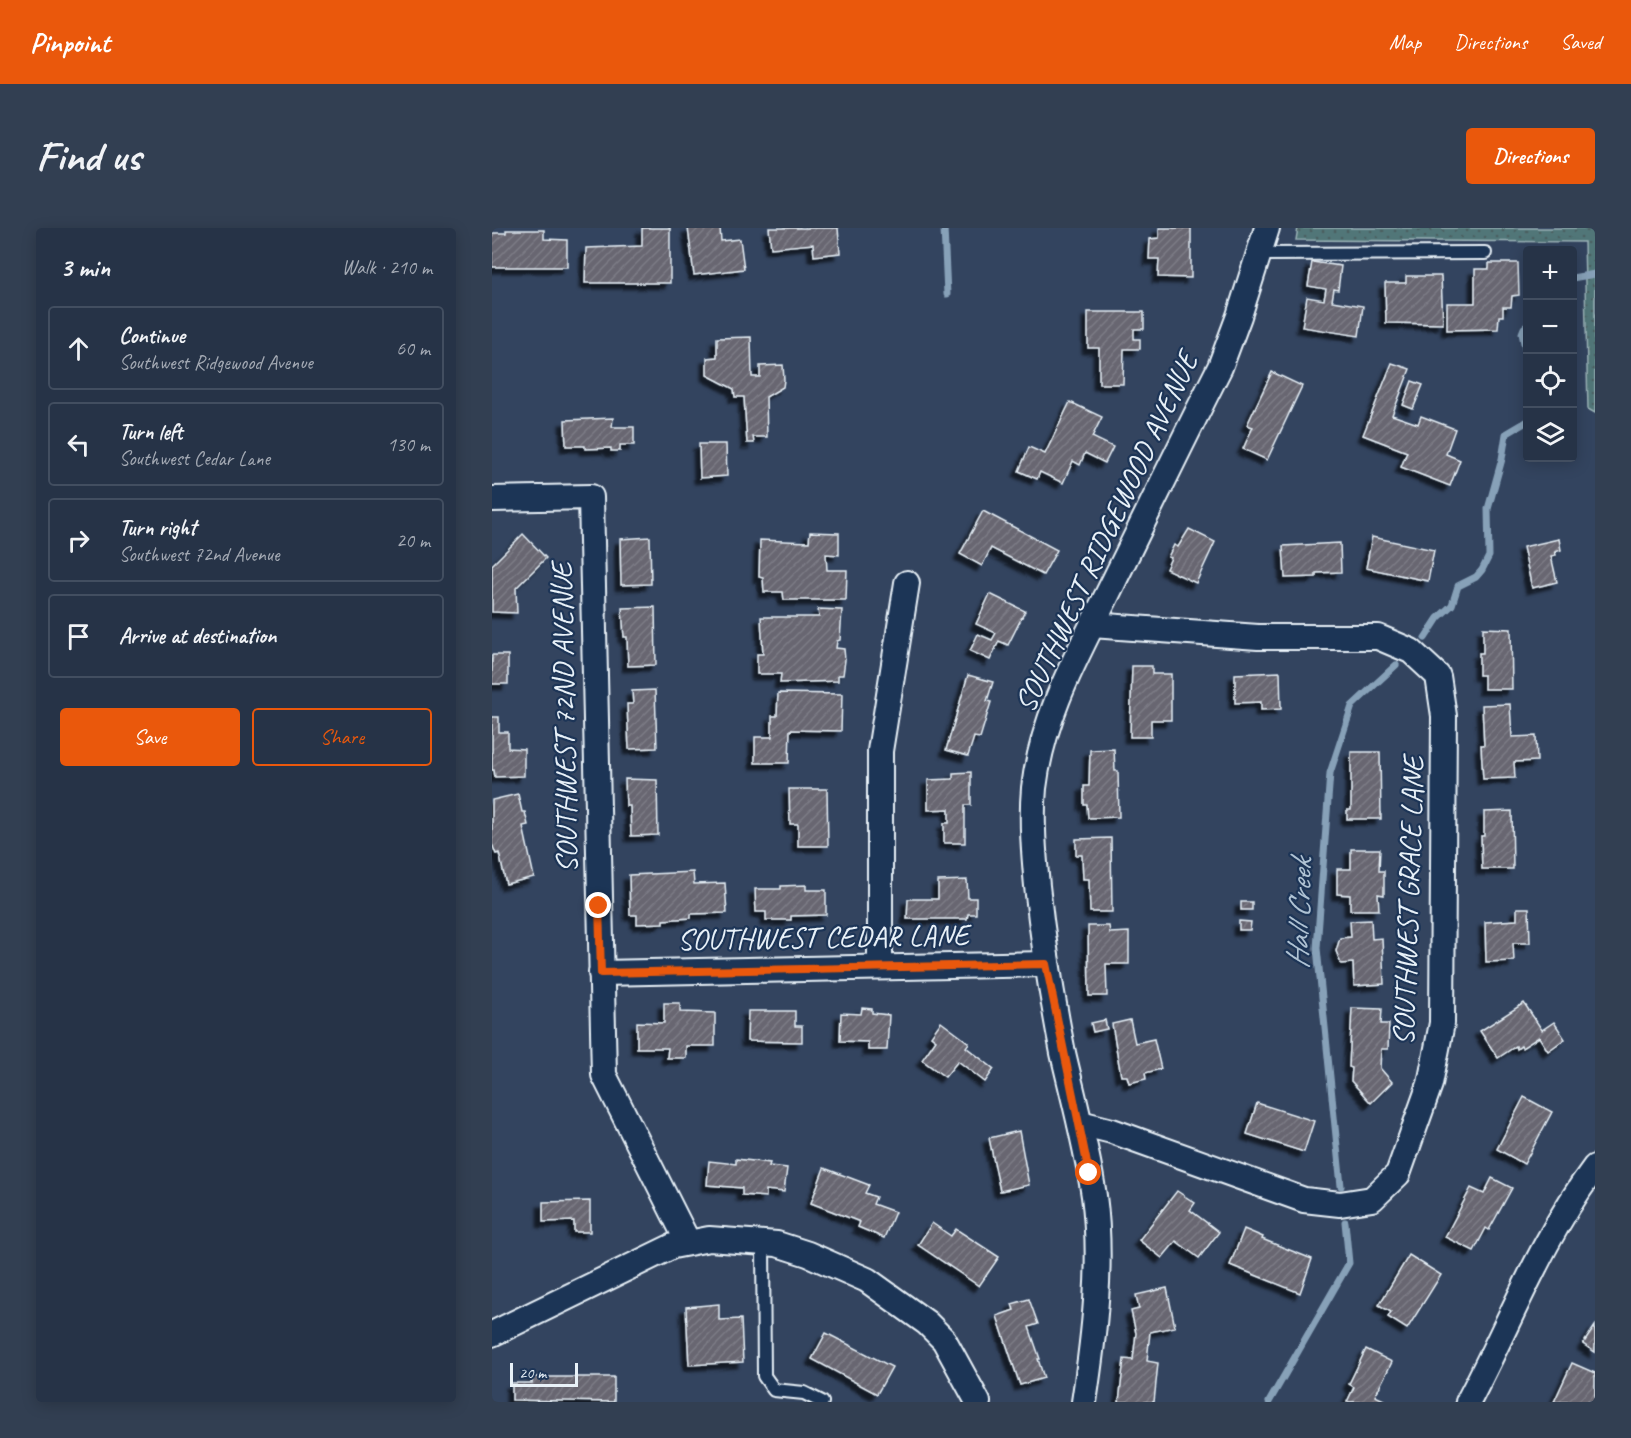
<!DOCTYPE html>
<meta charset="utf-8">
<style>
body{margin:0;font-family:Caveat,sans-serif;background:#323f52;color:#f1f3f6}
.controls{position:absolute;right:18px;top:18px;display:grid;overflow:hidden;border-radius:6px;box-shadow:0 3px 15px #0003}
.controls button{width:54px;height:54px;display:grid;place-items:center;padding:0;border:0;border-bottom:2px solid #424e60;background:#263347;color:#f1f3f6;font:30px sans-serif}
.scale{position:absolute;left:18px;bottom:15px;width:68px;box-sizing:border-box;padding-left:6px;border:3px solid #e8f1f8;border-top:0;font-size:16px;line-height:21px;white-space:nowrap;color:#e8f1f8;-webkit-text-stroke:4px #1d3557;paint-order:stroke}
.stop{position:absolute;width:18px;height:18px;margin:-14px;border:4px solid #ea580c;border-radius:50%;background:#fff}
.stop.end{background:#ea580c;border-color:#fff;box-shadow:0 2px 6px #0008}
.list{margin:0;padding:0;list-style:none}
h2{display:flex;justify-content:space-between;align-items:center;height:78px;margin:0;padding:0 24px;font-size:26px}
h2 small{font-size:20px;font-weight:400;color:#a4aab4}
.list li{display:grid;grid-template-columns:39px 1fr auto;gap:18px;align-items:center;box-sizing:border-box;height:84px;margin:0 12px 12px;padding:0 12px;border:2px solid #424e60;border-radius:6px}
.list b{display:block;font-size:22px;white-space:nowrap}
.list p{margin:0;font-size:20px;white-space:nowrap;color:#a4aab4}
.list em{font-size:20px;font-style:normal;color:#a4aab4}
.actions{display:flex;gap:12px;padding:18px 24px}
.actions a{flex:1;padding:14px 0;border:2px solid #ea580c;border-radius:6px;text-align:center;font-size:21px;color:#ea580c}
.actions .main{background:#ea580c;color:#fff}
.icon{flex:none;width:33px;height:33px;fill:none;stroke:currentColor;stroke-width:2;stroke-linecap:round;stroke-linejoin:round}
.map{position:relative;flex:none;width:1103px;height:1174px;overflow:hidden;border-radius:6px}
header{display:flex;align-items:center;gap:36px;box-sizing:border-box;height:84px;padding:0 30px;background:#ea580c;color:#fff}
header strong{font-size:28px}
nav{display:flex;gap:33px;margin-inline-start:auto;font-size:21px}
.intro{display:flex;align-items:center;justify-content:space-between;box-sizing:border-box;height:144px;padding:0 36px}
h1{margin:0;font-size:42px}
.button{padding:15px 27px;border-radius:6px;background:#ea580c;color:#fff;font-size:21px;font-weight:700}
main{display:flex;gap:36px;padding:0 36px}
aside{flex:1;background:#263347;border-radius:6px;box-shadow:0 3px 15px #0003}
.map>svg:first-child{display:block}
.park{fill:url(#park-dots);stroke:#9cb4b8;stroke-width:1.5}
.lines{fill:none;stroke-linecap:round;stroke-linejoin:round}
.stream{stroke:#87a1b8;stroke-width:7}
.building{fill:url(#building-hatch);stroke:#e8f1f8;stroke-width:1.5;filter:url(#shadow)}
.lane-casing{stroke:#e8f1f8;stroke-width:16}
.street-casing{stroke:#e8f1f8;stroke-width:28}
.lane{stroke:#1d3557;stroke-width:12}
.street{stroke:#1d3557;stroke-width:24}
.route{stroke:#ea580c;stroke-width:8}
.labels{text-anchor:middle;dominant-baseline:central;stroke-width:4.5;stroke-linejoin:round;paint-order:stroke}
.street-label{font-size:30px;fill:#e8f1f8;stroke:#1d3557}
.water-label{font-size:32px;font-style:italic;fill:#afc2d3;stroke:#1d3557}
</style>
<header>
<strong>Pinpoint</strong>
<nav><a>Map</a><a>Directions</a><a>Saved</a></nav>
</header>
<div class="intro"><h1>Find us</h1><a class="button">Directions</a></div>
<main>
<aside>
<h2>3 min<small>Walk · 210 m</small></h2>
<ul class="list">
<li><svg class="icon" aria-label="ahead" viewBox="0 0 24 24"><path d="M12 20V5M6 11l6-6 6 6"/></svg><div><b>Continue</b><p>Southwest Ridgewood Avenue</p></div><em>60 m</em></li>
<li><svg class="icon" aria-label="left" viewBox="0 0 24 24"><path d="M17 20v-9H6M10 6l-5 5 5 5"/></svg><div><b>Turn left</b><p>Southwest Cedar Lane</p></div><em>130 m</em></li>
<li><svg class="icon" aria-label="right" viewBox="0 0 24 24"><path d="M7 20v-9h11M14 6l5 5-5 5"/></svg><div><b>Turn right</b><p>Southwest 72nd Avenue</p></div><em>20 m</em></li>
<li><svg class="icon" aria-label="arrive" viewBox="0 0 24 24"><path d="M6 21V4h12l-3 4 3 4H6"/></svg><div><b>Arrive at destination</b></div></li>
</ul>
<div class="actions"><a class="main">Save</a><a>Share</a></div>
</aside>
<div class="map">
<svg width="1103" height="1174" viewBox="0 0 1103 1174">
<defs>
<pattern id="park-dots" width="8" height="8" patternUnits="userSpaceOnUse" patternTransform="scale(1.5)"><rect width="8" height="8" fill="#517678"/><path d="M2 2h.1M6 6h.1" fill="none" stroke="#4c5f61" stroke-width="1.8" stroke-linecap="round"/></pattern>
<pattern id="building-hatch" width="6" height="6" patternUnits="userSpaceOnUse" patternTransform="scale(1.5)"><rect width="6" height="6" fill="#676671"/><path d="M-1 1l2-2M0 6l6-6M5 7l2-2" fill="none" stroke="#7d7c86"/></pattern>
<filter id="shadow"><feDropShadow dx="-5.5" dy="5.5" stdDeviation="1.5" flood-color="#0009"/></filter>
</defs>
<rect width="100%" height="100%" fill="#33445f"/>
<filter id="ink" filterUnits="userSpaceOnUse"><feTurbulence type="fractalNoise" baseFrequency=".0167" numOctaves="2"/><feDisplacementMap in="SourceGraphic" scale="12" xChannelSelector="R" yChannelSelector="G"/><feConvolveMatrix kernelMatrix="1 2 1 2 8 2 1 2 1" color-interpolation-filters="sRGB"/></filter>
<g filter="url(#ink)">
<!-- park -->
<polygon class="park" points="806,0 1103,0 1103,185 1096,181 1092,14 804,12"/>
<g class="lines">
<!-- stream -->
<g class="stream">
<polyline points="452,0 455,66"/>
<polyline points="1080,50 1103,46"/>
<polyline points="1036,97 1032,100 1030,105 1034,125 1033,153 1036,161"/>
<polyline points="933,410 946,390 960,377 966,358 984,349 990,342 997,328 996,281 1010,231 1014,206 1036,193"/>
<polyline points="849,958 825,720 838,545 860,478 904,437"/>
<polyline points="777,1174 857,1035 853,994"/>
</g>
</g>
<!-- building -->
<g class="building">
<polygon points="150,0 178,0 178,55 93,55 94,20 150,18"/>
<polygon points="196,0 228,0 229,13 248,11 252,41 202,47"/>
<polygon points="277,0 346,0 348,25 322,28 321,16 279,20"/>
<polygon points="667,0 699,0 699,50 666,49 667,31 657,31 658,11 667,10"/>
<polygon points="14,2 52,2 52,11 75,12 75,39 0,39 0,5 14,5"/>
<polygon points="820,34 849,38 846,62 842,61 840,73 871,78 867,108 810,99 815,69 832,72 834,61 816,58"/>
<polygon points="997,35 1026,35 1027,67 1020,68 1019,79 1011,79 1011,88 1007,88 1006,101 955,102 955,75 983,75 983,41 997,41"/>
<polygon points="914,48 949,48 951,96 894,95 893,55 914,55"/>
<polygon points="596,84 652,84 652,101 642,101 642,111 648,111 648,121 632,121 631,156 607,156 607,120 596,120"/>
<polygon points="259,109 260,149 268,149 268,138 291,137 292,152 291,159 274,169 275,209 261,209 262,215 255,215 252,169 243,169 242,161 215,147 215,130 225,129 225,110"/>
<polygon points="900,135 918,141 900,187 926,196 929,188 963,201 954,226 968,232 958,258 909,239 915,224 871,207"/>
<polygon points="780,144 810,158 775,232 751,221 761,199 755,197"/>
<polygon points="920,153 931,157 921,181 911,177"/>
<polygon points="578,174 610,189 600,209 621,219 613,235 593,225 588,237 581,233 571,255 548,244 545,251 527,243 537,219 553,226"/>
<polygon points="121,190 120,199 142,199 142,217 128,217 128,223 119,223 119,220 93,221 93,218 74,218 73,192"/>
<polygon points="207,216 234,216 235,248 208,250"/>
<polygon points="491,283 565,322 551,347 499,320 490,338 468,326"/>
<polygon points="697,301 723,314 704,355 674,341 679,330 676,329 682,317 686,319"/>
<polygon points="318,304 347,305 347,327 334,326 335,342 355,342 354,372 292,372 291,364 272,364 271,350 267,349 268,312 317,314"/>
<polygon points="31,306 54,330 24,360 25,385 0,384 0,337"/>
<polygon points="158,309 159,356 129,357 128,311"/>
<polygon points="880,309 942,322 936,353 874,340"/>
<polygon points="1067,311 1069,322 1063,324 1064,327 1059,328 1065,354 1040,360 1031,319"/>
<polygon points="848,315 849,344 824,345 824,349 793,350 791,318"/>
<polygon points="498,366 533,383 516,417 507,413 498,432 478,423 486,406 500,412 504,405 484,396"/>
<polygon points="163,379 164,437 136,438 135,409 132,409 130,380"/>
<polygon points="326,381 350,382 348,412 345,413 344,420 352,421 353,432 351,447 346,447 346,453 288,455 289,446 265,446 265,426 271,426 269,389 327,389"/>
<polygon points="991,400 1019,401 1020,461 992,461 992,447 987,447 987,425 991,425"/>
<rect x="0" y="427" width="16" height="29"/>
<polygon points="640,438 660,438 660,446 679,446 679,492 659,492 659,509 638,509"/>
<polygon points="788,444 789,481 769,482 769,474 743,475 743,446"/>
<polygon points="476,447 501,454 495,473 499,474 488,510 482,509 476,528 454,522"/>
<polygon points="163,462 165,520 137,521 135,476 141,476 140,463"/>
<polygon points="286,465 350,466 349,503 298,502 297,535 263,535 263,509 280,509 280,488 285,488"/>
<polygon points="1018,476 1020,509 1044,508 1045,533 1022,534 1023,550 991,551 989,517 992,517 990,477"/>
<polygon points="0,489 7,489 7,504 16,504 16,520 32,521 32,548 3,549 2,542 0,542"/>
<polygon points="622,521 623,543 626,543 627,589 596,590 595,577 592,577 592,558 597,558 598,522"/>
<polygon points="859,524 888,524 889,591 855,591 855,582 859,582"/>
<polygon points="479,544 479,577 473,577 473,615 452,615 452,595 457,595 457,581 436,582 436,552 461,551 461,545"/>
<polygon points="133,551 165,552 166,607 139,608 138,578 134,578"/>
<polygon points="297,561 335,561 336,618 306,618 306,596 298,596"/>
<polygon points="26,566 30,584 33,584 36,597 31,598 42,649 14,656 7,625 4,626 0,616 0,572"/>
<polygon points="1020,583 1021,641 990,641 989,608 992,608 992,584"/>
<polygon points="619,610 620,684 598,684 597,651 591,651 590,627 584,627 584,611"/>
<polygon points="859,621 888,621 887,643 892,643 892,667 886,666 887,682 858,682 858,667 845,666 845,641 859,641"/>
<polygon points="201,644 202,656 233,655 235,685 199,686 199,690 171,692 171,695 145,696 145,687 138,687 137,647"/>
<polygon points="475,652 476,670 484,670 484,686 476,686 475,691 415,691 416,671 446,671 446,653"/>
<polygon points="314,657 314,662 334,662 334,687 299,688 299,692 274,692 274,684 264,684 263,661 289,661 289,658"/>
<rect x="749" y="674" width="11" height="8"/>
<polygon points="1025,680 1037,680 1038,715 1021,715 1022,733 994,734 993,694 1025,692"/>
<polygon points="879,692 880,711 890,710 892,756 862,758 861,735 849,736 844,723 848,710 859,709 858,693"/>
<polygon points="747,693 759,694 758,702 747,702"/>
<polygon points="596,698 617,698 618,705 637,704 637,736 614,736 615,768 597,768"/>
<polygon points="172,775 188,775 188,784 223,785 223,818 194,818 194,830 175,830 176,820 145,820 145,794 172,795"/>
<polygon points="1032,775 1050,802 1062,794 1073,811 1056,823 1047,809 1030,820 1029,818 1025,821 1024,818 1006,830 988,803"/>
<polygon points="370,780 380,781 380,785 397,787 395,822 376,822 376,814 348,813 349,785 369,786"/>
<polygon points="860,780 890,781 889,796 897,796 896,821 889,821 888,840 900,854 879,875 859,853 860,840 857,839"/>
<polygon points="256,783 303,783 303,798 310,798 310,814 255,813"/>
<polygon points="613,792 615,801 601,804 599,795"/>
<polygon points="638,792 643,815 662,811 669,841 653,845 654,851 637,855 635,848 629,848 620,796"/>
<polygon points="449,794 477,815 474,819 502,841 493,854 466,833 453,849 430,832 444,812 439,808"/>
<polygon points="1032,869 1060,884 1032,936 1005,921"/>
<polygon points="765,875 822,893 812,924 755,906"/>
<polygon points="527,903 537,957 508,963 497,910"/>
<polygon points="244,931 278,935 277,938 295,940 292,964 274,962 274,969 250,967 250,960 215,957 217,933 244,936"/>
<polygon points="332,940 377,957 373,965 384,969 381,976 403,984 392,1010 366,999 368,994 319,975"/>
<polygon points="1000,950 1020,960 997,1002 994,1000 982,1023 953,1009 979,960 992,966"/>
<polygon points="685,963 703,975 698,982 727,1004 707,1030 684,1013 670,1030 647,1012"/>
<polygon points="98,973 98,1004 82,1004 82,993 51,994 51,974"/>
<polygon points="440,995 459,1008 464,1001 507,1029 487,1058 426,1017"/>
<polygon points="752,1001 771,1009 770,1011 820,1031 808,1065 738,1037"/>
<polygon points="917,1027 949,1047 915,1101 896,1089 899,1084 887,1077"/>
<polygon points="675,1060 683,1099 658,1104 655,1133 666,1135 662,1174 627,1174 632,1131 641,1132 644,1105 639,1083 647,1081 644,1067"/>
<polygon points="537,1071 546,1096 537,1099 548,1131 546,1131 552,1150 528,1157 505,1088 522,1082 520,1076"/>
<polygon points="227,1076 227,1092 249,1091 251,1134 197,1137 194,1079"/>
<polygon points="1103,1098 1103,1124 1091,1116"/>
<polygon points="334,1105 400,1139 385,1166 320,1131"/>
<polygon points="874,1121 900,1134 883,1168 892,1172 892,1174 855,1174 862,1159 857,1156"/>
<polygon points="1080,1135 1103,1145 1103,1174 1062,1174"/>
<polygon points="41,1149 122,1149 122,1174 20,1172 20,1155 40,1155"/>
</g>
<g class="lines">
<!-- lane casing -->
<g class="lane-casing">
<g id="lane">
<polyline points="767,26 993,25"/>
<polyline points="271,1015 272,1148 282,1162 312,1165 330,1174"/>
</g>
</g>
<!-- street casing -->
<g class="street-casing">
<g id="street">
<polyline points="0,271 99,269 112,847 196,1014"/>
<polyline points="388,739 388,523 415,355"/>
<polyline points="109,745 554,736"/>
<polyline points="588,895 620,903 812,972 848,976 880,971 906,946 938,856 950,795 952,488 946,448 919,423 886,409 766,409 600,397"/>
<polyline points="0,1106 181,1018 217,1011 285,1016 316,1026 375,1052 435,1095 452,1112 486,1174"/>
<path d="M592 1174C602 1108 611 1034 602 968 595 920 582 872 571 825 560 769 551 714 545 658 542 626 539 592 542 560 551 484 589 421 622 353 657 282 692 210 728 139L747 88 775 0"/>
<path d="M976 1174C1018 1095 1049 1011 1103 939"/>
</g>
</g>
<!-- lane -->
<use href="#lane" class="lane"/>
<!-- street -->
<use href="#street" class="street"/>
</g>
</g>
<g class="lines" filter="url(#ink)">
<!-- route -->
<polyline class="route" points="107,678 109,745 554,736 597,945"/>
</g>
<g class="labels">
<!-- street labels -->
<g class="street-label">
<text transform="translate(614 304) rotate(-65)">SOUTHWEST RIDGEWOOD AVENUE</text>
<text transform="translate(72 490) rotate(-91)">SOUTHWEST 72ND AVENUE</text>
<text transform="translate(916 673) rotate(-88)">SOUTHWEST GRACE LANE</text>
<text transform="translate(331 709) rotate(-1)">SOUTHWEST CEDAR LANE</text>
</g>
<!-- water labels -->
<g class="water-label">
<text transform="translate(807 686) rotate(-88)">Hall Creek</text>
</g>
</g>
</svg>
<div class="controls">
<button>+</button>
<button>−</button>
<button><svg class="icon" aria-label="locate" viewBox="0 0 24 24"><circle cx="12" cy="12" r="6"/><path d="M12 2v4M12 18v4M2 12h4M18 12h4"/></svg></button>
<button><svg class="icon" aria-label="layers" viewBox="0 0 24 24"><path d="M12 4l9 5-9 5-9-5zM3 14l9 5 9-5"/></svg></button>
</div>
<div class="scale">20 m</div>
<div class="stop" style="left:597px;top:945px"></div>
<div class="stop end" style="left:107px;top:678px"></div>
</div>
</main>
